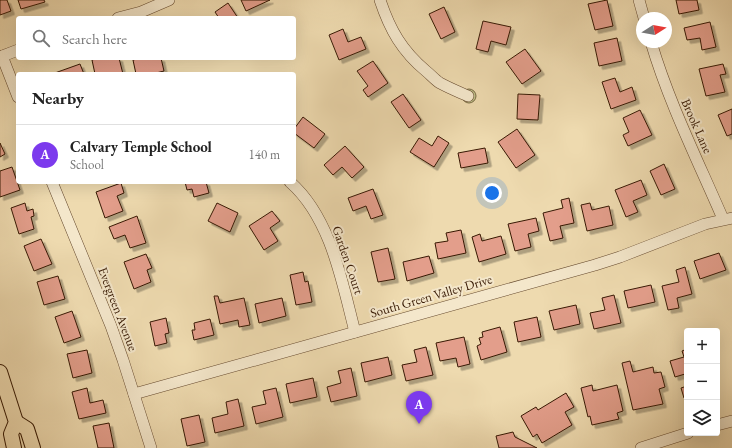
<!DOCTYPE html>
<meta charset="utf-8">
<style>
body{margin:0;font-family:"EB Garamond",serif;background:#f6f6f6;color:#222}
.controls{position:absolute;right:12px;bottom:12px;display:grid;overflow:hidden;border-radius:4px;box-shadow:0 4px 16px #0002}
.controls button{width:36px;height:36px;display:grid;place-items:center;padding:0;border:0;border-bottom:1px solid #e0e0e0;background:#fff;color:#222;font:20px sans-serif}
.compass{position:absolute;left:636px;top:12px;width:36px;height:36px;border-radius:50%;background:#fff;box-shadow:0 4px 16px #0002;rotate:79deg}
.you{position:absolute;left:492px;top:193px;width:14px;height:14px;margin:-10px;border:3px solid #fff;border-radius:50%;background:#1a73e8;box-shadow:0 0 0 6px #1a73e833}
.badge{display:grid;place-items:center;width:26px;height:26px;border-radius:50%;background:#7c3aed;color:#fff;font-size:13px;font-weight:700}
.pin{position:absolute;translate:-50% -33px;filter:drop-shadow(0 1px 2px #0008)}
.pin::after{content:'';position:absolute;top:21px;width:14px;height:12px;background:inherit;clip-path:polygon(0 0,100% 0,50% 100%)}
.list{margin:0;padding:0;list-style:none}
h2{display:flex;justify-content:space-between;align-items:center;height:52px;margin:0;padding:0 16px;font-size:17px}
h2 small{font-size:13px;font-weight:400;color:#767676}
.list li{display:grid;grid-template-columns:26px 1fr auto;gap:12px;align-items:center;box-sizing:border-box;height:60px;padding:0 16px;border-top:1px solid #e0e0e0}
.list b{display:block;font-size:15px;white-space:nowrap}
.list p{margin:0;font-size:13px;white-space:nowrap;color:#767676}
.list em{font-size:13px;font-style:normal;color:#767676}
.icon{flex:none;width:22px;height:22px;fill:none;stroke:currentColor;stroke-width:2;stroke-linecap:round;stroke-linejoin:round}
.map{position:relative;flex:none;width:732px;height:448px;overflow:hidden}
.search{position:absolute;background:#fff;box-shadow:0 4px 16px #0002;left:16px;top:16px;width:280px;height:44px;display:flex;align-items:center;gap:10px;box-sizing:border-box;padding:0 14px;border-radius:4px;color:#767676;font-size:15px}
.panel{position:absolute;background:#fff;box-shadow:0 4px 16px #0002;left:16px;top:72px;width:280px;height:112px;border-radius:4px}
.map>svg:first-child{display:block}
.green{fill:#bebe87;stroke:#7a6c45}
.building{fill:#e39e8b;stroke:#371903;filter:url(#shadow)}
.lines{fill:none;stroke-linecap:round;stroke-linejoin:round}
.minor-casing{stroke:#65492e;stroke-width:12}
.major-casing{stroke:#371903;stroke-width:16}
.minor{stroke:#f4e7cb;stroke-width:11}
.major{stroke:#eedaaf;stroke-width:14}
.labels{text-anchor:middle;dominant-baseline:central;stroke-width:4;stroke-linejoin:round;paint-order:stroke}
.street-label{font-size:13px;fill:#371903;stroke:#f4e7cb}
</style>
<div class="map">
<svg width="732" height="448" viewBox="0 0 732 448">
<defs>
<filter id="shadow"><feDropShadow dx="3.5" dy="3.5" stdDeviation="0" flood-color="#0004"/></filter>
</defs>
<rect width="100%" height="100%" fill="#eedaaf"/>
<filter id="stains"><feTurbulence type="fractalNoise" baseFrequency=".005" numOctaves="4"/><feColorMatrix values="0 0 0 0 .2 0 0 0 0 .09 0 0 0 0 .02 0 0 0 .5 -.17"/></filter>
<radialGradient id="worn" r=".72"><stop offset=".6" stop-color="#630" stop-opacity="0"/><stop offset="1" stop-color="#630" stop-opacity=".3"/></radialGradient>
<!-- green -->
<circle class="green" cx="469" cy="96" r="7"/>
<!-- building -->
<g class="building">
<polygon points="0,0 7,0 11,11 0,15"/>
<polygon points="18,0 44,0 45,2 21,9"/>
<polygon points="241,0 270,0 246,11"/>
<polygon points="607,0 613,26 595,30 588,4"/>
<polygon points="676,0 697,0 699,10 679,14"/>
<polygon points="228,3 238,18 219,18 215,12"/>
<polygon points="444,7 455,32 441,39 429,14"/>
<polygon points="483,21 511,27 506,45 491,41 488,52 476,49"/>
<polygon points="710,22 716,47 702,50 700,38 687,40 684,28"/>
<polygon points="343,29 348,42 361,37 366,49 339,60 329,35"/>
<polygon points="617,38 622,61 599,66 594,43"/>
<polygon points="525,49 541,71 522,84 506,62"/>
<polygon points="99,58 119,58 123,74 95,74 92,60"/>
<polygon points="142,58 161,58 164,71 152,74 136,74 133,60"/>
<polygon points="373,61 388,83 368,97 363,90 368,86 357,71"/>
<polygon points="80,64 84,74 52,74"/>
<polygon points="723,64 726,74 720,75 725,92 706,96 699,69"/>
<polygon points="615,78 620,92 632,87 636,100 611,109 602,82"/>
<polygon points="403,94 421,120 409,128 391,102"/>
<polygon points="518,94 540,95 538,120 517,119"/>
<polygon points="732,109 732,134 727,136 718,115"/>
<polygon points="640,110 652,135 628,146 623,135 629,132 623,118"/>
<polygon points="303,117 325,134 314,148 294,133 294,129"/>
<polygon points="517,129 535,155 516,168 498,142"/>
<polygon points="438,136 449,143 434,167 410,152 419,138 432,146"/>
<polygon points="0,143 5,154 0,157"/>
<polygon points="345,146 364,167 352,178 342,167 333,175 324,165"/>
<polygon points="485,148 488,163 461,168 458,153"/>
<polygon points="664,164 675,189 661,195 650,171"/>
<polygon points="12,167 20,190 0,197 0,171"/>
<polygon points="641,180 647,195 633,201 638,212 626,217 615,190"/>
<polygon points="185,182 206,182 209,193 194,197 192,189 187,190"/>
<polygon points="121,183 124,193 117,196 123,211 105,218 96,192"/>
<polygon points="373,189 383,215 371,219 366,206 353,211 348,198"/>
<polygon points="569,198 574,223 560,226 563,238 550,241 543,213 563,208 561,200"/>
<polygon points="25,203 27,211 33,209 34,216 31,217 34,229 19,234 11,208"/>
<polygon points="217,203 238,213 230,232 208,221"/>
<polygon points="590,203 592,210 609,206 613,225 587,231 581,205"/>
<polygon points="272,211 280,221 270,228 278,241 264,250 249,226"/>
<polygon points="137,216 146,243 130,248 125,235 114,239 109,227"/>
<polygon points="536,218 539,231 528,234 531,247 515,251 508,224"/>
<polygon points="461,230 466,253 438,259 435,243 448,241 446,233"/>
<polygon points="480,234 482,241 501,236 506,254 479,262 472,237"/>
<polygon points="41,239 52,264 34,271 24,246"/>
<polygon points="388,248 395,279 378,282 371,252"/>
<polygon points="719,253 726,270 700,279 694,261"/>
<polygon points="146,254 152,268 147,270 151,282 134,289 124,262"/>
<polygon points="429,256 434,273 407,281 403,262"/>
<polygon points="685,267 692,294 677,298 679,308 668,310 662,286 679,282 676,270"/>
<polygon points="303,272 305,282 308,281 312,302 296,305 290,275"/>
<polygon points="58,276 65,299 44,305 37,282"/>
<polygon points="651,285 655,302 628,308 624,291"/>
<polygon points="614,295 621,323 594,329 590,313 605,310 602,298"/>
<polygon points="214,296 218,296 220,303 244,298 250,325 239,327 238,320 220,324"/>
<polygon points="282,298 286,316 259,323 255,304"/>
<polygon points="576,305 580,324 554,330 549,311"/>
<polygon points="72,311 81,337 64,343 55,317"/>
<polygon points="537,317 541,337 518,342 514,322"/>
<polygon points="166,318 169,333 165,334 167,343 155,346 150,322"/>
<polygon points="210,319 214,335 194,340 192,330 195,330 194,323"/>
<polygon points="500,327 507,352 481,360 477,346 481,344 479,338 483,337 482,332"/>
<polygon points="464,337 470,364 458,367 456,358 440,361 436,343"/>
<polygon points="426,347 433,375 406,381 402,365 417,362 414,350"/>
<polygon points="687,349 687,381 685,374 675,377 670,361 684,357 682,351"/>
<polygon points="87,350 92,373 73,378 67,354"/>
<polygon points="388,357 392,375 365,382 361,363"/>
<polygon points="630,361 633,372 653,367 654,373 661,372 665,387 659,389 663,404 633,410 622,363"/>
<polygon points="351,368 357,396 331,402 327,387 341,383 338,371"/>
<polygon points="313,378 317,397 290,403 286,384"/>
<polygon points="592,385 593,391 617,385 623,411 617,413 619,419 592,425 590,416 588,417 581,388"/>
<polygon points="687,386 687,397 684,398 681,388"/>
<polygon points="87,388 90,403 103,400 106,413 79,419 72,392"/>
<polygon points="276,388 283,417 256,424 252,407 266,404 263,391"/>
<polygon points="566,393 574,407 565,412 572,425 542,443 537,434 533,437 521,416 536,407 538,410"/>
<polygon points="238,399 244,426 215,433 212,418 228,414 226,402"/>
<polygon points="199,415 205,442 187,446 181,419"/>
<polygon points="109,423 114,448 98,448 93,426"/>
<polygon points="513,432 515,437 537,448 499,448 496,436"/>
</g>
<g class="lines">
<!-- minor casing -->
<g class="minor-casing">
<g id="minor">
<path d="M380 0C390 30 402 51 426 71 431 75 435 80 440 83 449 88 459 92 468 96"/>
<polyline points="639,0 644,18"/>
<polyline points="118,18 141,12 169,0"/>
<path d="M651 42C669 103 698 161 723 219"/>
<polyline points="2,56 18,97"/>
<polyline points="0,57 18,50"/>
<polyline points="52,182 111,326 123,360 151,448"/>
<path d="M290 182C331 218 342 282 355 332"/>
<polyline points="134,394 595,265 620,257 705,224 732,218"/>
<polyline points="717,425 732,421"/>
<polyline points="641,448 688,433"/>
</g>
</g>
<!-- major casing -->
<g class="major-casing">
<g id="major">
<polyline points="0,372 16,422 11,434 14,448"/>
<polyline points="16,422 27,429 33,448"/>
</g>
</g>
<!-- minor -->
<use href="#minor" class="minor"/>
<!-- major -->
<use href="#major" class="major"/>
</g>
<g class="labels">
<!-- street labels -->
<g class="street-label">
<text transform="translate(697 126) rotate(66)">Brook Lane</text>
<text transform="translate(348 260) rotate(71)">Garden Court</text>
<text transform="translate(431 296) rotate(-16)">South Green Valley Drive</text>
<text transform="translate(118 309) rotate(69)">Evergreen Avenue</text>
</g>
</g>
<rect width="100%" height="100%" filter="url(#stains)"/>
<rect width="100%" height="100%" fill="url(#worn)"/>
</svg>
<div class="controls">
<button>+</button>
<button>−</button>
<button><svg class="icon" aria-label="layers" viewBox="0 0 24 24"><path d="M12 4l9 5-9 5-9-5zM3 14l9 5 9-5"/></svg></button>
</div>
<svg class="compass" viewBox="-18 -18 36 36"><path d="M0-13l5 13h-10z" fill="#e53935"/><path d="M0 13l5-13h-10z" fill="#767676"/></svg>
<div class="you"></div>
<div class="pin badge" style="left:419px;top:424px">A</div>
<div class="search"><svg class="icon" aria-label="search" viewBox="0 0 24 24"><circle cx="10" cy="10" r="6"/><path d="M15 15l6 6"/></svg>Search here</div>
<section class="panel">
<h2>Nearby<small></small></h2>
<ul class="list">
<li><span class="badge">A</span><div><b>Calvary Temple School</b><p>School</p></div><em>140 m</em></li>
</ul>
</section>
</div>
